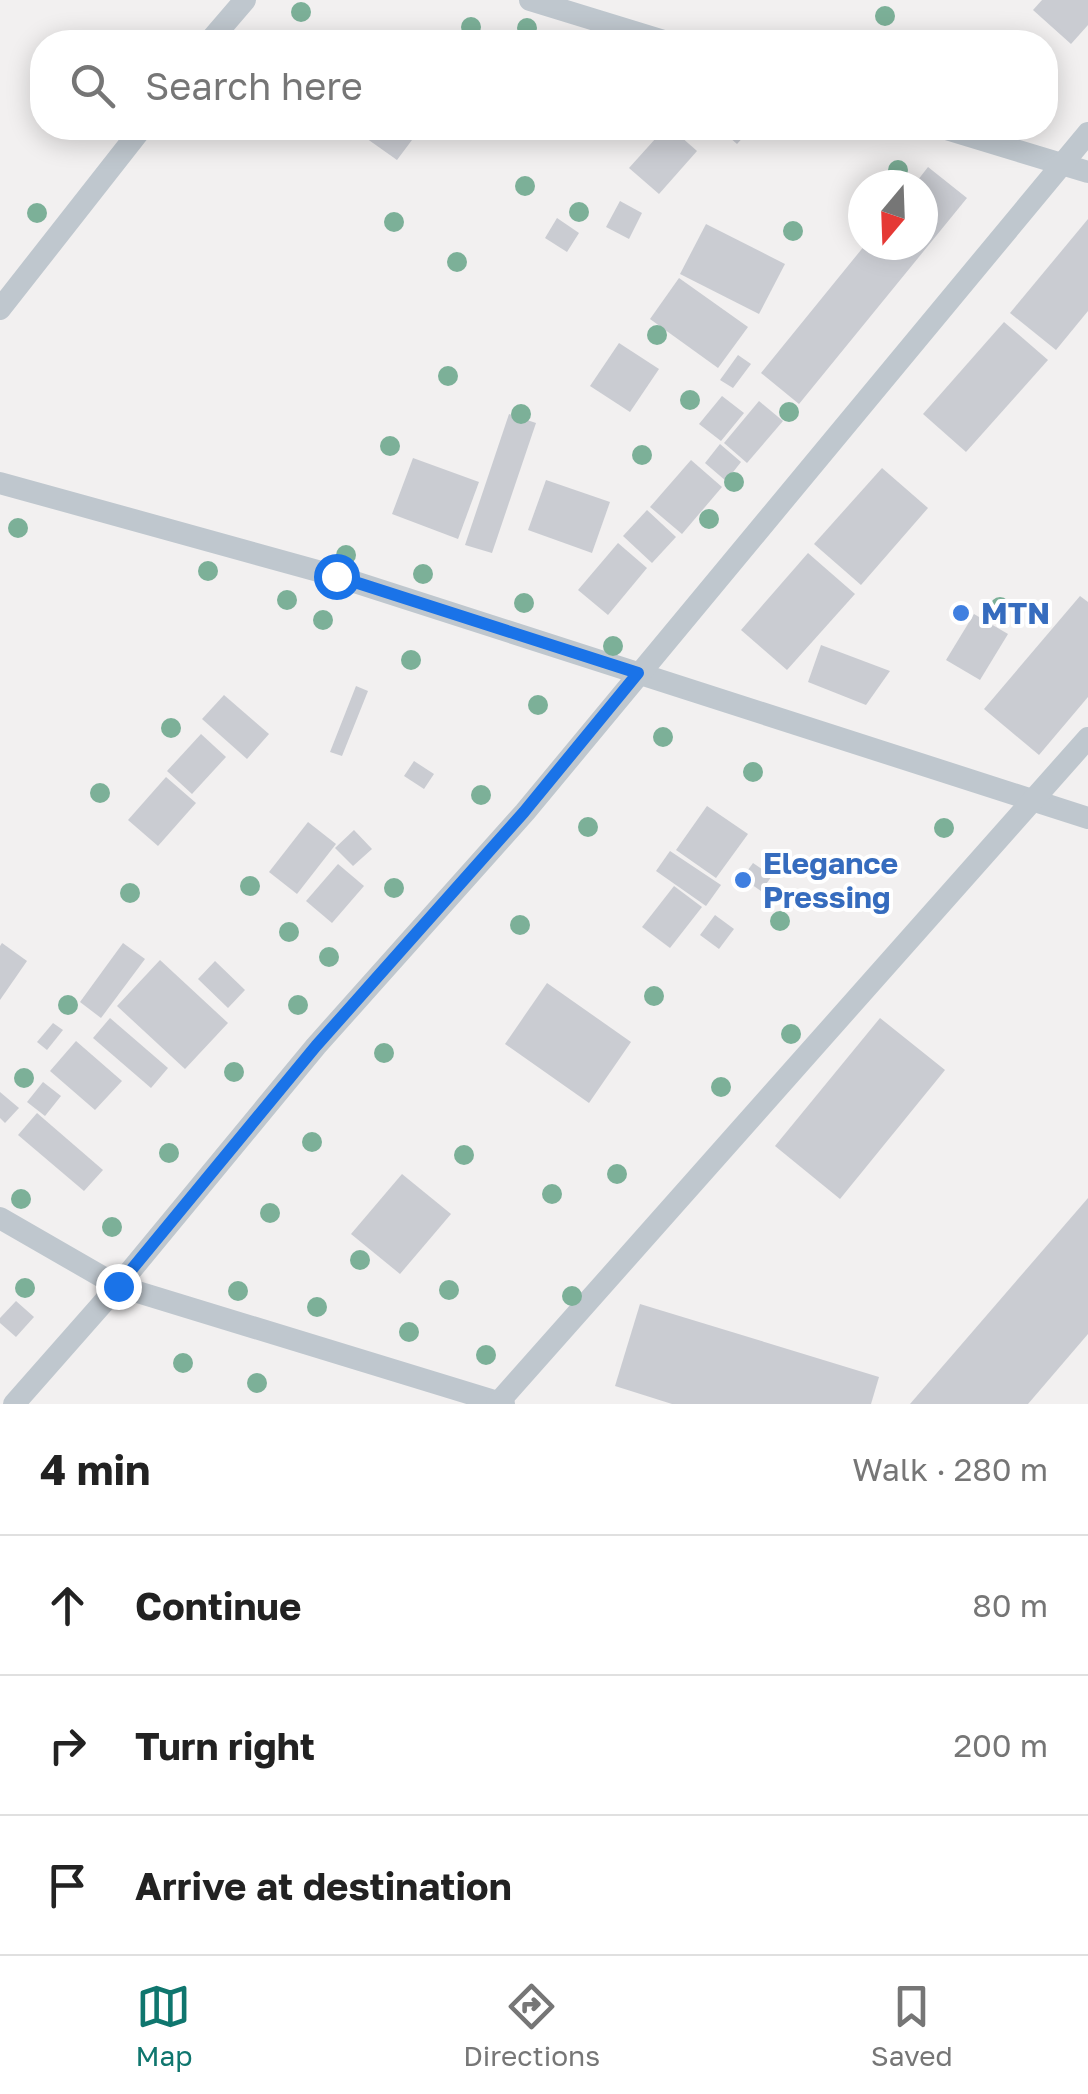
<!DOCTYPE html>
<meta charset="utf-8">
<style>
body{margin:0;font-family:"Golos Text",sans-serif;background:#f2f2f2;color:#222}
.compass{position:absolute;left:848px;top:170px;width:90px;height:90px;border-radius:50%;background:#fff;box-shadow:0 5px 25px #0003;rotate:199deg}
.stop{position:absolute;width:30px;height:30px;margin:-22px;border:8px solid #1a73e8;border-radius:50%;background:#fff}
.stop.end{background:#1a73e8;border-color:#fff;box-shadow:0 2px 10px #0008}
.list{margin:0;padding:0;list-style:none}
h2{display:flex;justify-content:space-between;align-items:center;height:130px;margin:0;padding:0 40px;font-size:42px}
h2 small{font-size:32px;font-weight:400;color:#767676}
.list li{display:grid;grid-template-columns:65px 1fr auto;gap:30px;align-items:center;box-sizing:border-box;height:140px;padding:0 40px;border-top:2px solid #e0e0e0}
.list b{display:block;font-size:38px;white-space:nowrap}
.list em{font-size:32px;font-style:normal;color:#767676}
.icon{flex:none;width:55px;height:55px;fill:none;stroke:currentColor;stroke-width:2;stroke-linecap:round;stroke-linejoin:round}
.map{position:relative;flex:none;width:1088px;height:1404px;overflow:hidden}
.search{position:absolute;background:#fff;box-shadow:0 5px 25px #0003;left:30px;right:30px;top:30px;height:110px;display:flex;align-items:center;gap:25px;box-sizing:border-box;padding:0 35px;border-radius:40px;color:#767676;font-size:38px}
.sheet{height:550px;background:#fff}
nav{display:flex;justify-content:space-around;align-items:center;box-sizing:border-box;height:140px;border-top:2px solid #e0e0e0;background:#fff;font-size:28px;color:#767676}
nav a{display:grid;justify-items:center;gap:5px}
nav .on{color:#0f766e}
.map>svg:first-child{display:block}
.building{fill:#caccd2}
.lines{fill:none;stroke-linecap:round;stroke-linejoin:round}
.minor{stroke:#bfc7ce;stroke-width:22}
.tree{fill:#7cb098}
.route{stroke:#1a73e8;stroke-width:12}
.shop-dot{fill:#3f7fe0;stroke:#fff;stroke-width:4}
.labels{text-anchor:middle;dominant-baseline:central;stroke-width:8;stroke-linejoin:round;paint-order:stroke}
.shop-label{font-size:30px;font-weight:bold;fill:#366cbe;stroke:#fff;text-anchor:start}
</style>
<div class="map">
<svg width="1088" height="1404" viewBox="0 0 1088 1404">
<rect width="100%" height="100%" fill="#f2f0f0"/>
<!-- building -->
<g class="building">
<polygon points="1042,0 1088,0 1088,25 1071,44 1033,10"/>
<polygon points="358,128 421,128 397,160 356,131"/>
<polygon points="665,128 671,128 697,151 659,194 629,168"/>
<polygon points="722,128 744,128 748,132 737,144 721,130"/>
<polygon points="928,167 967,198 799,404 761,373 865,245 923,245 923,185 914,185"/>
<polygon points="620,201 642,213 629,239 606,227"/>
<polygon points="557,218 579,233 567,252 545,238"/>
<polygon points="1088,219 1088,311 1056,350 1010,313"/>
<polygon points="706,224 785,264 759,314 680,274"/>
<polygon points="679,278 748,327 718,368 650,319"/>
<polygon points="1004,322 1048,360 966,452 923,414"/>
<polygon points="619,343 659,369 630,412 590,386"/>
<polygon points="738,355 751,364 733,388 720,380"/>
<polygon points="722,396 744,413 721,441 699,424"/>
<polygon points="759,401 783,421 747,463 724,443"/>
<polygon points="509,414 536,423 492,553 465,545"/>
<polygon points="720,444 741,462 726,481 705,463"/>
<polygon points="413,458 479,482 458,539 392,514"/>
<polygon points="691,460 722,487 682,534 650,507"/>
<polygon points="882,468 928,508 861,585 814,544"/>
<polygon points="546,480 610,502 592,553 528,530"/>
<polygon points="647,510 676,537 652,563 623,536"/>
<polygon points="618,543 647,568 608,615 578,590"/>
<polygon points="808,553 855,594 787,670 741,630"/>
<polygon points="1080,596 1088,602 1088,697 1039,755 984,709"/>
<polygon points="974,614 1008,634 980,680 946,660"/>
<polygon points="821,645 890,671 866,705 808,682"/>
<polygon points="356,686 368,691 342,756 330,752"/>
<polygon points="224,695 269,734 247,759 202,719"/>
<polygon points="201,734 226,757 192,794 167,771"/>
<polygon points="414,761 434,774 424,789 404,776"/>
<polygon points="166,777 196,803 158,846 128,820"/>
<polygon points="707,806 748,834 716,878 676,850"/>
<polygon points="308,822 336,844 297,894 269,872"/>
<polygon points="354,830 372,849 353,866 335,848"/>
<polygon points="670,851 721,885 706,906 656,871"/>
<polygon points="753,863 772,876 761,891 742,878"/>
<polygon points="338,864 364,886 332,923 306,901"/>
<polygon points="674,886 702,907 670,948 642,927"/>
<polygon points="715,915 734,929 719,949 700,935"/>
<polygon points="2,943 27,961 0,1000 0,946"/>
<polygon points="123,943 145,959 101,1018 80,1002"/>
<polygon points="160,960 228,1023 185,1069 117,1006"/>
<polygon points="215,961 245,990 228,1008 198,979"/>
<polygon points="547,983 631,1042 589,1103 505,1044"/>
<polygon points="110,1018 168,1068 151,1088 93,1038"/>
<polygon points="880,1018 945,1070 840,1199 775,1146"/>
<polygon points="53,1023 63,1030 47,1050 37,1042"/>
<polygon points="76,1041 122,1081 95,1110 50,1071"/>
<polygon points="43,1082 61,1096 45,1116 27,1102"/>
<polygon points="0,1092 19,1108 5,1123 0,1118"/>
<polygon points="37,1113 103,1170 84,1191 18,1135"/>
<polygon points="402,1174 451,1214 400,1274 351,1234"/>
<polygon points="1088,1198 1088,1334 1028,1404 910,1404"/>
<polygon points="16,1301 34,1317 16,1337 0,1323 0,1318"/>
<polygon points="640,1304 879,1377 871,1404 672,1404 615,1386"/>
</g>
<g class="lines">
<!-- minor -->
<g class="minor">
<polyline points="530,0 667,42"/>
<polyline points="209,42 245,0"/>
<polyline points="943,128 1088,172"/>
<polyline points="0,309 142,128"/>
<polyline points="0,483 336,576 1088,818"/>
<polyline points="0,1218 118,1286 504,1404"/>
<polyline points="14,1404 118,1286 316,1046 525,812 1088,133"/>
<polyline points="497,1404 1088,738"/>
</g>
</g>
<!-- trees -->
<g class="tree">
<circle cx="301" cy="12" r="10"/>
<circle cx="885" cy="16" r="10"/>
<circle cx="471" cy="27" r="10"/>
<circle cx="527" cy="28" r="10"/>
<circle cx="898" cy="170" r="10"/>
<circle cx="525" cy="186" r="10"/>
<circle cx="579" cy="212" r="10"/>
<circle cx="37" cy="213" r="10"/>
<circle cx="394" cy="222" r="10"/>
<circle cx="793" cy="231" r="10"/>
<circle cx="457" cy="262" r="10"/>
<circle cx="657" cy="335" r="10"/>
<circle cx="448" cy="376" r="10"/>
<circle cx="690" cy="400" r="10"/>
<circle cx="789" cy="412" r="10"/>
<circle cx="521" cy="414" r="10"/>
<circle cx="390" cy="446" r="10"/>
<circle cx="642" cy="455" r="10"/>
<circle cx="734" cy="482" r="10"/>
<circle cx="709" cy="519" r="10"/>
<circle cx="18" cy="528" r="10"/>
<circle cx="346" cy="555" r="10"/>
<circle cx="208" cy="571" r="10"/>
<circle cx="423" cy="574" r="10"/>
<circle cx="287" cy="600" r="10"/>
<circle cx="524" cy="603" r="10"/>
<circle cx="1000" cy="607" r="10"/>
<circle cx="323" cy="620" r="10"/>
<circle cx="613" cy="646" r="10"/>
<circle cx="411" cy="660" r="10"/>
<circle cx="538" cy="705" r="10"/>
<circle cx="171" cy="728" r="10"/>
<circle cx="663" cy="737" r="10"/>
<circle cx="753" cy="772" r="10"/>
<circle cx="100" cy="793" r="10"/>
<circle cx="481" cy="795" r="10"/>
<circle cx="588" cy="827" r="10"/>
<circle cx="944" cy="828" r="10"/>
<circle cx="250" cy="886" r="10"/>
<circle cx="394" cy="888" r="10"/>
<circle cx="130" cy="893" r="10"/>
<circle cx="878" cy="905" r="10"/>
<circle cx="780" cy="921" r="10"/>
<circle cx="520" cy="925" r="10"/>
<circle cx="289" cy="932" r="10"/>
<circle cx="329" cy="957" r="10"/>
<circle cx="654" cy="996" r="10"/>
<circle cx="68" cy="1005" r="10"/>
<circle cx="298" cy="1005" r="10"/>
<circle cx="791" cy="1034" r="10"/>
<circle cx="384" cy="1053" r="10"/>
<circle cx="234" cy="1072" r="10"/>
<circle cx="24" cy="1078" r="10"/>
<circle cx="721" cy="1087" r="10"/>
<circle cx="312" cy="1142" r="10"/>
<circle cx="169" cy="1153" r="10"/>
<circle cx="464" cy="1155" r="10"/>
<circle cx="617" cy="1174" r="10"/>
<circle cx="552" cy="1194" r="10"/>
<circle cx="21" cy="1199" r="10"/>
<circle cx="270" cy="1213" r="10"/>
<circle cx="112" cy="1227" r="10"/>
<circle cx="360" cy="1260" r="10"/>
<circle cx="25" cy="1288" r="10"/>
<circle cx="449" cy="1290" r="10"/>
<circle cx="238" cy="1291" r="10"/>
<circle cx="572" cy="1296" r="10"/>
<circle cx="317" cy="1307" r="10"/>
<circle cx="409" cy="1332" r="10"/>
<circle cx="486" cy="1355" r="10"/>
<circle cx="183" cy="1363" r="10"/>
<circle cx="257" cy="1383" r="10"/>
</g>
<g class="lines">
<!-- route -->
<polyline class="route" points="118,1286 316,1046 524,812 638,673 336,576"/>
</g>
<!-- markers -->
<g class="shop-dot">
<circle cx="961" cy="613" r="10"/>
<circle cx="743" cy="880" r="10"/>
</g>
<g class="labels">
<!-- shop labels -->
<g class="shop-label">
<text x="981" y="613">MTN</text>
<text x="763" y="863">Elegance<tspan x="763" dy="34">Pressing</tspan></text>
</g>
</g>
</svg>
<svg class="compass" viewBox="-18 -18 36 36"><path d="M0-13l5 13h-10z" fill="#e53935"/><path d="M0 13l5-13h-10z" fill="#767676"/></svg>
<div class="stop" style="left:336px;top:576px"></div>
<div class="stop end" style="left:118px;top:1286px"></div>
<div class="search"><svg class="icon" aria-label="search" viewBox="0 0 24 24"><circle cx="10" cy="10" r="6"/><path d="M15 15l6 6"/></svg>Search here</div>
</div>
<section class="sheet">
<h2>4 min<small>Walk · 280 m</small></h2>
<ul class="list">
<li><svg class="icon" aria-label="ahead" viewBox="0 0 24 24"><path d="M12 20V5M6 11l6-6 6 6"/></svg><div><b>Continue</b></div><em>80 m</em></li>
<li><svg class="icon" aria-label="right" viewBox="0 0 24 24"><path d="M7 20v-9h11M14 6l5 5-5 5"/></svg><div><b>Turn right</b></div><em>200 m</em></li>
<li><svg class="icon" aria-label="arrive" viewBox="0 0 24 24"><path d="M6 21V4h12l-3 4 3 4H6"/></svg><div><b>Arrive at destination</b></div></li>
</ul>
</section>
<nav>
<a class="on"><svg class="icon" aria-label="map" viewBox="0 0 24 24"><path d="M3 6l6-2 6 2 6-2v14l-6 2-6-2-6 2zM9 4v14M15 6v14"/></svg>Map</a>
<a><svg class="icon" aria-label="directions" viewBox="0 0 24 24"><path d="M12 3l9 9-9 9-9-9zM9 14v-3h6M13 9l2 2-2 2"/></svg>Directions</a>
<a><svg class="icon" aria-label="saved" viewBox="0 0 24 24"><path d="M7 4h10v16l-5-4-5 4z"/></svg>Saved</a>
</nav>
